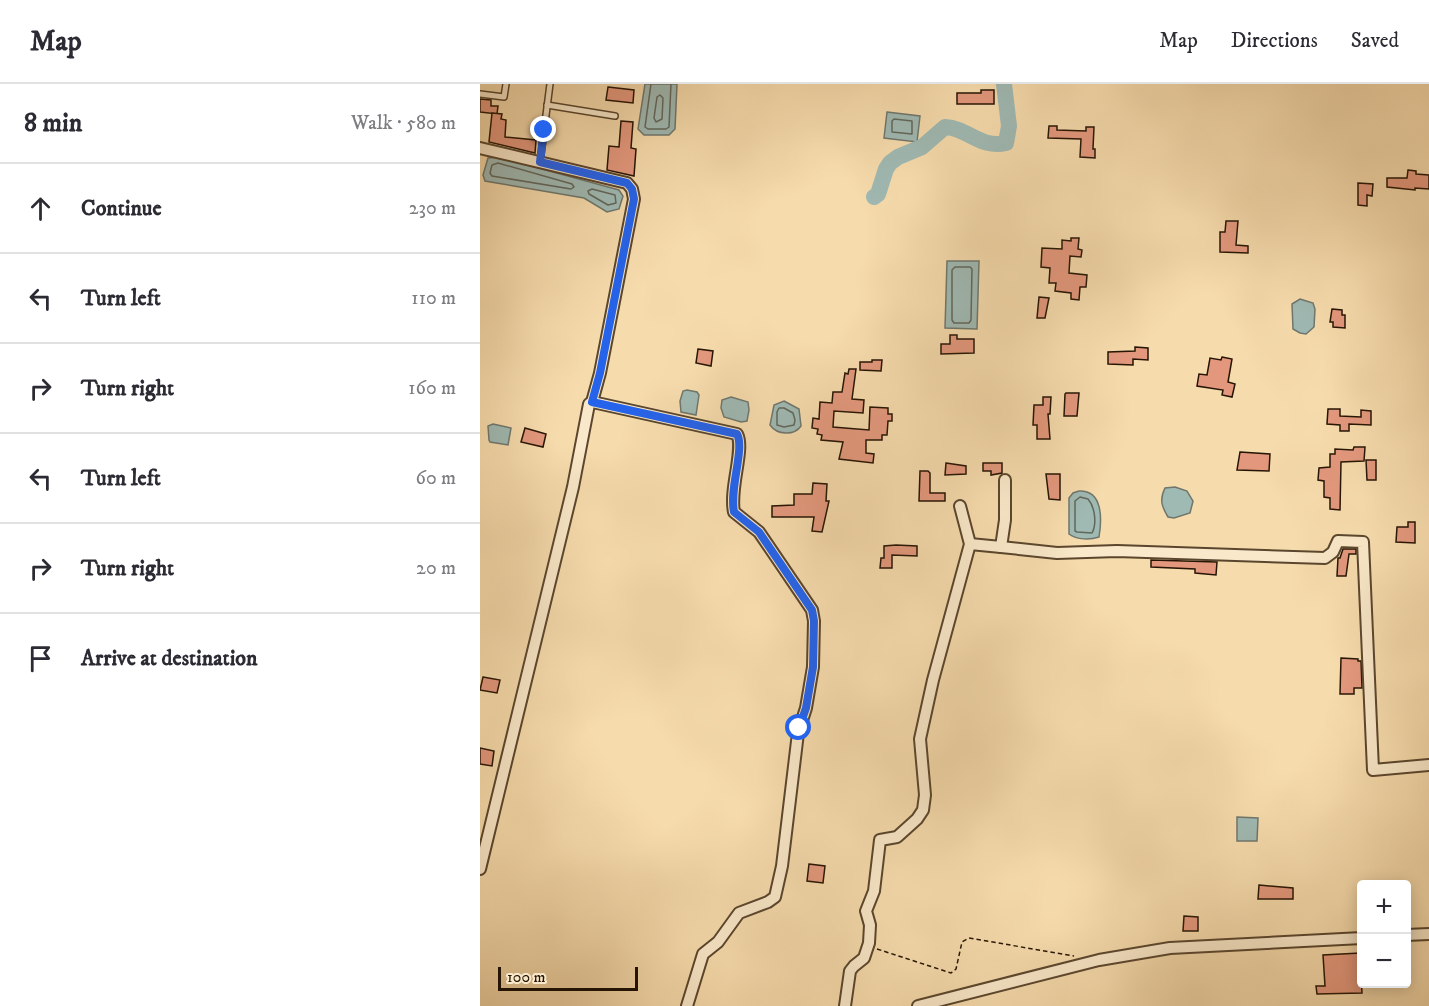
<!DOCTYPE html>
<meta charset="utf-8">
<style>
body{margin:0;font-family:"IM FELL DW Pica",serif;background:#f7f7f7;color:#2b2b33}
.controls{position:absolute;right:18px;bottom:18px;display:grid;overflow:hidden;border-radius:6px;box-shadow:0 3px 15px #0003}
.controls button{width:54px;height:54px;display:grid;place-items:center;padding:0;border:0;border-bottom:2px solid #e1e1e2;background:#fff;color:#2b2b33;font:30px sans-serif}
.scale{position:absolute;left:18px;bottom:15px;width:140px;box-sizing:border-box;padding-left:6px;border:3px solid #261504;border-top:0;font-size:16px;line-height:21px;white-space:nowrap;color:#261504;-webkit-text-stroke:4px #f9e8c9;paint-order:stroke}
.stop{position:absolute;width:18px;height:18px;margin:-14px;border:4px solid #2563eb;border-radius:50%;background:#fff}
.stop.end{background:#2563eb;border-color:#fff;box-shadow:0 2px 6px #0008}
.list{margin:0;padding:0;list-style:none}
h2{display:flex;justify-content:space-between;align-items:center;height:78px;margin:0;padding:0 24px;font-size:26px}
h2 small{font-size:20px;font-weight:400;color:#7c7c81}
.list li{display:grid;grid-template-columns:39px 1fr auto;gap:18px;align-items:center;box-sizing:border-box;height:90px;padding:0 24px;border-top:2px solid #e1e1e2}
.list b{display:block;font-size:22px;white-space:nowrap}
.list em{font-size:20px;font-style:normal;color:#7c7c81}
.icon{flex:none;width:33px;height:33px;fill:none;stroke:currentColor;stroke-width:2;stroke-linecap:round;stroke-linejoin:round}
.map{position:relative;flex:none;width:949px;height:922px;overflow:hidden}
header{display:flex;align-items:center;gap:36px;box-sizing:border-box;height:84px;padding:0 30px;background:#fff;border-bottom:2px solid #e1e1e2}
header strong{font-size:28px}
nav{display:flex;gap:33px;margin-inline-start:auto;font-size:21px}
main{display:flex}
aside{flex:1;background:#fff}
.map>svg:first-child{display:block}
.water{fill:#9fb9b3;stroke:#6f776d;stroke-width:1.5}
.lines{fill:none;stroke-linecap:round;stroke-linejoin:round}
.shore{stroke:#62675c;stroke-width:1.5}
.river{stroke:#9fb9b3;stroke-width:16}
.building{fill:#e3987d;stroke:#261504;stroke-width:1.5}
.lane-casing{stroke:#5a462e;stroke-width:8}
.street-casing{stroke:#5a462e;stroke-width:14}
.path{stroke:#261504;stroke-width:1.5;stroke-dasharray:4.5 3;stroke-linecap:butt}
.lane{stroke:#f9e8c9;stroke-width:5}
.street{stroke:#f9e8c9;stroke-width:10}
.route{stroke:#2563eb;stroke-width:8}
</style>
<header>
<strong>Map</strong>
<nav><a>Map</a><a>Directions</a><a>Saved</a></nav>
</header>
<main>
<aside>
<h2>8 min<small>Walk · 580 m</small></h2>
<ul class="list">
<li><svg class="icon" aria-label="ahead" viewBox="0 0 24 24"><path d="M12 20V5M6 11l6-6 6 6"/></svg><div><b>Continue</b></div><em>230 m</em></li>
<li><svg class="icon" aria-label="left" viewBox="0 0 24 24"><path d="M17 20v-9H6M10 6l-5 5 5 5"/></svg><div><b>Turn left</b></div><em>110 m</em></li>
<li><svg class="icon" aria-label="right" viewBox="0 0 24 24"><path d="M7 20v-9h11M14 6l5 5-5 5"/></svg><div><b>Turn right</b></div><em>160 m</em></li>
<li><svg class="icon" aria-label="left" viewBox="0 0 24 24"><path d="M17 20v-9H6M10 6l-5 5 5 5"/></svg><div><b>Turn left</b></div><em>60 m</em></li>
<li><svg class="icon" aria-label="right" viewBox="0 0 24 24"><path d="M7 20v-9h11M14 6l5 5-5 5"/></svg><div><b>Turn right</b></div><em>20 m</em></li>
<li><svg class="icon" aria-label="arrive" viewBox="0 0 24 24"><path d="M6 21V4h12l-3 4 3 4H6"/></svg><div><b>Arrive at destination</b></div></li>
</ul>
</aside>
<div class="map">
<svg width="949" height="922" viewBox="0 0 949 922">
<rect width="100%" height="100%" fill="#f6dbac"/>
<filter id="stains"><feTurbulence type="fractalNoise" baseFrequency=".00333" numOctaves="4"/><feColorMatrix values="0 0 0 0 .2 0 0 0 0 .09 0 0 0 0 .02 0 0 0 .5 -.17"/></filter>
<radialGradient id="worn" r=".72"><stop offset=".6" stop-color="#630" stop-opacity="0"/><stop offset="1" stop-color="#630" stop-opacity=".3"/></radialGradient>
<!-- water -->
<g class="water">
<polygon points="165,0 197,0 195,45 189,51 164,51 158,45"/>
<polygon points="407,28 440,32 437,58 404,54"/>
<polygon points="18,73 139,106 143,112 139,125 127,128 104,114 5,97 3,91 8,74"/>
<polygon points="467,177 499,177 497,245 465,244"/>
<polygon points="820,215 833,219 835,225 834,243 826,250 820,249 813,245 812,220"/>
<polygon points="207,306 217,308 219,311 216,331 201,328 200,317 203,307"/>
<polygon points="251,313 268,318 269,326 267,337 261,338 244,333 241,324 242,316"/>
<path d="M304 317 319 325 321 342C314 352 297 351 290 341L294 321Z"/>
<polygon points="13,340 31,344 28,361 10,358 9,356 8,342"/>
<path d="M695 403 707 407 713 417 710 429 694 434 688 433C682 423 679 416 685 404Z"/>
<path d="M599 407C623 406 622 435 619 453 610 456 597 456 589 450V414L593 409Z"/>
<polygon points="757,733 778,734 777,757 757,757"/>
</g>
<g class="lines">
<!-- shore -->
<g class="shore">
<polyline points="171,0 165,43 168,45 186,45 189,43 191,0"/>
<polygon points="180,11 183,14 182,35 176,38 174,34 177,13"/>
<polygon points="414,35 432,37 432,50 412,48 412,37"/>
<polygon points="18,79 92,100 94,103 91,105 12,92 10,89 12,81"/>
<polygon points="112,105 135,111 136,119 128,121 109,110 108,107"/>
<polygon points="475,183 490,183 492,185 491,236 489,239 474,239 472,236 472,186"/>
<polygon points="299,324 304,324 313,329 315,336 314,341 304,343 297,341 297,328"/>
<path d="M600 413 608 415C615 423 617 440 612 449L597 448 595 447V417Z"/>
</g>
<!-- river -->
<path class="river" d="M394 113 398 110 406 85 410 79 418 73 442 63 465 43C488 44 500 65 526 59L529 42 524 0"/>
</g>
<!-- building -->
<g class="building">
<polygon points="128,3 154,6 153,19 126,16"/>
<polygon points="501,6 514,6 514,20 477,20 477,9 501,9"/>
<polygon points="0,15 11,16 11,22 18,22 17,30 0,28"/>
<polygon points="12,29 22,30 21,35 26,36 25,53 56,56 55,69 9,58"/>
<polygon points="141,37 153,38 151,64 156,65 154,92 127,86 129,62 139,63"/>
<polygon points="569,42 577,42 577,46 606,47 606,43 614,43 613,65 615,65 615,74 600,73 601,55 568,54"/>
<polygon points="928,86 936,87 936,90 949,91 949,105 935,104 935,106 907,103 907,94 927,94"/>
<polygon points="878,99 893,100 892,112 887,111 887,122 878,121"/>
<polygon points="746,137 758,137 756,161 768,162 768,169 740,168 740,148 745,148"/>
<polygon points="591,154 599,154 598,165 602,166 601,173 590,172 589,189 607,191 606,203 600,203 599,216 591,215 591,209 575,207 576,199 569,199 570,184 561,183 562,164 582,165 582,156 591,157"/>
<polygon points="559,213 569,214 565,234 557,234"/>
<polygon points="852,225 862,226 862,231 865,231 865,244 853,243 853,238 850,238"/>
<polygon points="470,251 477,251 477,255 494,255 494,269 461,270 461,260 470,260"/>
<polygon points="655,263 668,264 668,276 653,275 653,281 628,280 628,268 655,267"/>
<polygon points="218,265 233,267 231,282 216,279"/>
<polygon points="742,273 752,275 748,298 755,300 752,313 742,311 743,306 717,302 719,290 727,291 730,274 741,276"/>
<polygon points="392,276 402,276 401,287 380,286 380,278 392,278"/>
<polygon points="369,285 376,285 372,315 384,316 383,329 354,327 353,343 389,346 390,323 408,324 408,330 412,330 412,337 408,337 407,351 402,351 402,356 386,356 386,369 394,370 393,379 359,375 363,358 341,356 342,351 337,350 338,345 332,344 333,334 339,335 340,318 352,319 353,308 362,308 365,289 368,290"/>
<polygon points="586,309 599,309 597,332 584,332 585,310"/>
<polygon points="563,313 571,313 570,330 568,330 570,355 557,355 557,341 553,341 554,321 563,321"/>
<polygon points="848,325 860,325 860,332 881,333 881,326 891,327 891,341 869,340 869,347 860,347 860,341 847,340"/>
<polygon points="45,344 66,350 63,363 41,358"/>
<polygon points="874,363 885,363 884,377 861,378 860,426 850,425 850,414 844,413 844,397 838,396 839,384 850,383 850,370 855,370 855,365 873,366"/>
<polygon points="760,368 790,370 789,387 757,386"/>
<polygon points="886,376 896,376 896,396 887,396"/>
<polygon points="466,379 486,382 486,390 465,391"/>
<polygon points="503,379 522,379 522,389 511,391 511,387 503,387"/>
<polygon points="440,387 448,387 450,389 450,409 465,409 465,417 439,417"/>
<polygon points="566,390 580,390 580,416 569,415"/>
<polygon points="333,399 347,400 346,417 349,417 342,448 332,447 334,433 292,433 292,422 314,421 314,410 332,410"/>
<polygon points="928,438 935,438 935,459 916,458 917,443 928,443"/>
<polygon points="416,461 437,462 437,472 412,471 412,484 400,484 401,474 404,474 404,462"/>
<polygon points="863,465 876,465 876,470 869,470 866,492 857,492 858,474 860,474"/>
<polygon points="671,476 737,478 736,491 715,489 715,485 671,483"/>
<polygon points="861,574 878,575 878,577 881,577 882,604 874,604 874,610 860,610"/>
<polygon points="3,593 20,596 17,609 0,606"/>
<polygon points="0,664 14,667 12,682 0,680"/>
<polygon points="329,780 345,782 343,799 327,797"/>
<polygon points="779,801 813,804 813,815 778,815"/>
<polygon points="704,832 718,833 718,847 703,847"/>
<polygon points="880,869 882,909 837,910 836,902 845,902 843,871"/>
</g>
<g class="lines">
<!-- lane casing -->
<g class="lane-casing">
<g id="lane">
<polyline points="0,10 24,13 26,0"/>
<polyline points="67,21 135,32"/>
<polyline points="60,78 70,0"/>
</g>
</g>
<!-- street casing -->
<g class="street-casing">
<g id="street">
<polyline points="0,64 147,99 152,105 154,115 120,289 112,318"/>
<polyline points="490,460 521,463 525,436 525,396"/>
<polyline points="521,463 577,469 637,467 845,474 853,468 858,457 883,458 893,686 949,681"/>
<path d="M0 785 93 403 109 320 112 318 117 319 257 350C265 365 249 404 254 428L279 448 332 526 334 537 333 583 326 624 318 649 302 782 295 813 288 818 259 829 238 858 223 870 207 922"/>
<polyline points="926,851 949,850"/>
<polyline points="365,922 370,887 374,882 384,874 389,859 390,841 386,827 394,807 400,756 417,753 437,735 443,726 445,711 440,655 453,596 490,460 480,422"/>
<polyline points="438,922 619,876 690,864 882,854"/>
</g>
</g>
<!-- path -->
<polyline class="path" points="397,865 471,889 476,885 482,858 489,854 594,872"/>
<!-- lane -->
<use href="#lane" class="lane"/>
<!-- street -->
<use href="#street" class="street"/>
</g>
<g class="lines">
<!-- route -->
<path class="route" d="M64 46 60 78 147 99 152 105 154 115 120 289 112 318 257 350C265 365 249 404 254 428L279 448 332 526 334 537 333 583 326 624 319 644"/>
</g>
<rect width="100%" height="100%" filter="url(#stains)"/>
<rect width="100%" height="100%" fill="url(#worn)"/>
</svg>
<div class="controls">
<button>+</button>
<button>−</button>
</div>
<div class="scale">100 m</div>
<div class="stop" style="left:319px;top:644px"></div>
<div class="stop end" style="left:64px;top:46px"></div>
</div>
</main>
